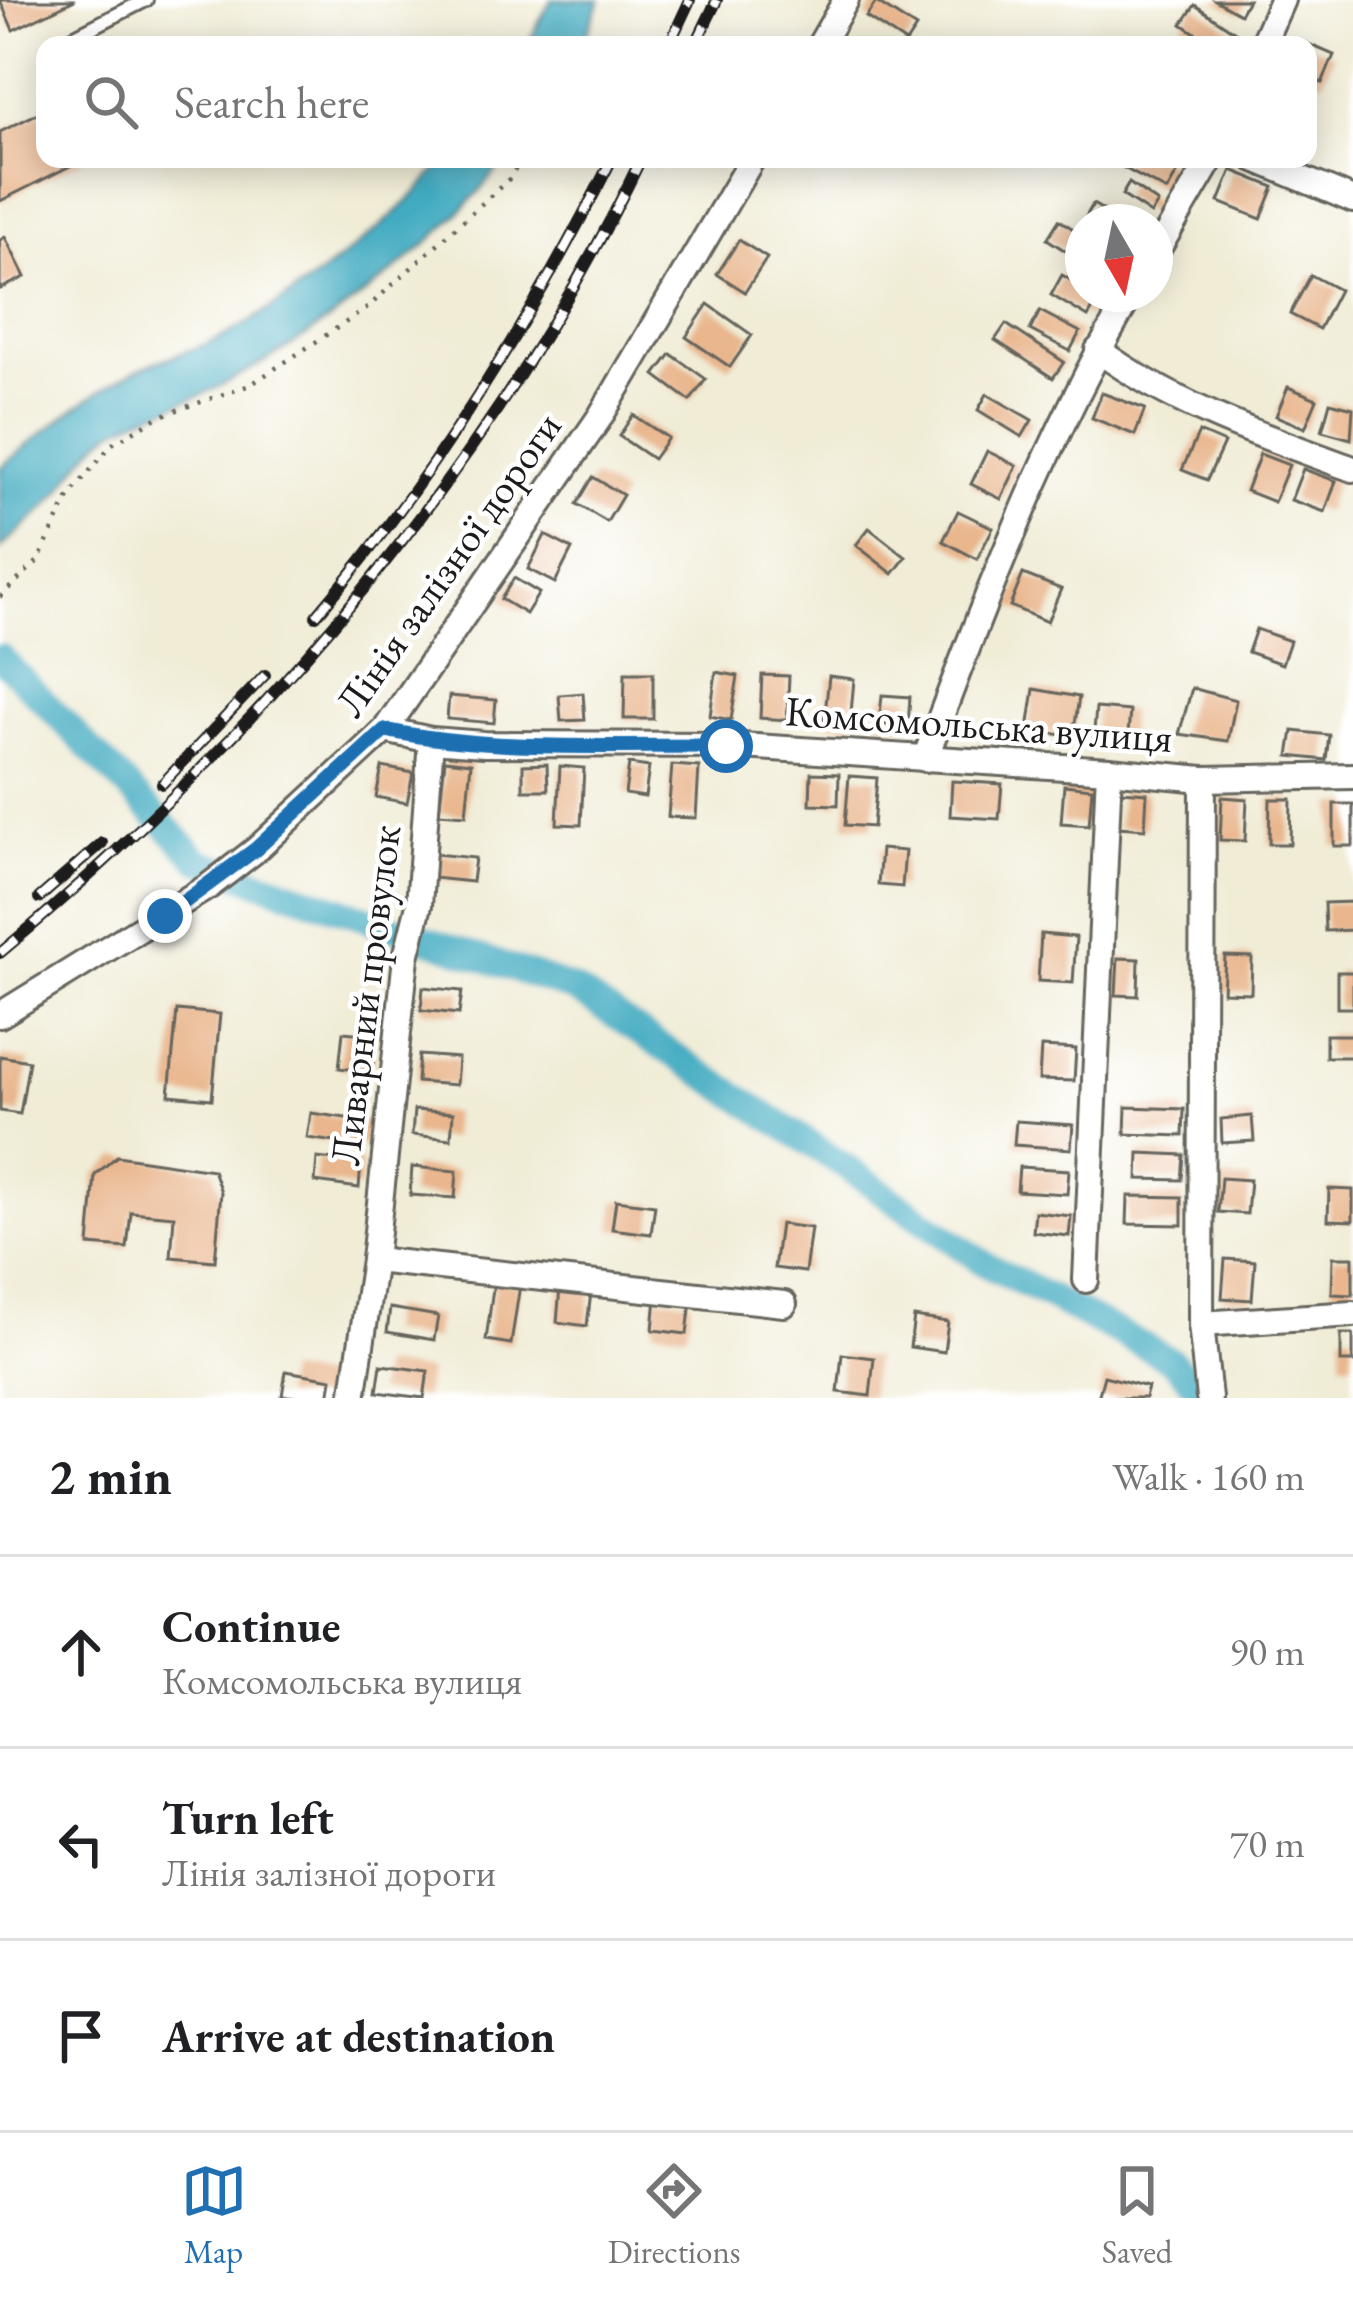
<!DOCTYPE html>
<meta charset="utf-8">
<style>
body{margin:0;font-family:"EB Garamond",serif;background:#f2f2f2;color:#202124}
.compass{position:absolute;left:1065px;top:204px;width:108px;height:108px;border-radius:50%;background:#fff;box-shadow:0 6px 30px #0003;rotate:171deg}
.stop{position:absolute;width:36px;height:36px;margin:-27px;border:9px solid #1f6fb2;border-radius:50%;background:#fff}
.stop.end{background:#1f6fb2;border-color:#fff;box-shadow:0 3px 12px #0008}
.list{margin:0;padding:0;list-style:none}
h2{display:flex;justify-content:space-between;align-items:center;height:156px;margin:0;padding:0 48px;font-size:51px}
h2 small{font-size:39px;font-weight:400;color:#757577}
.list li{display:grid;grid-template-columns:78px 1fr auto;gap:36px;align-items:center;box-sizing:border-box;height:192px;padding:0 48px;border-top:3px solid #e0e0e0}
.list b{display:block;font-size:45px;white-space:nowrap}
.list p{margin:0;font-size:39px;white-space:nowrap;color:#757577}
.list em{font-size:39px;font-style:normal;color:#757577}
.icon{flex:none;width:66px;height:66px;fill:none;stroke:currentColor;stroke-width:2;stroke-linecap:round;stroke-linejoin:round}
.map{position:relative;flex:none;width:1353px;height:1398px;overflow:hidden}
.search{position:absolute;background:#fff;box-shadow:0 6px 30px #0003;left:36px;right:36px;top:36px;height:132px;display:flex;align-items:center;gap:30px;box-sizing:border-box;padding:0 42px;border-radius:24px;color:#757577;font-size:45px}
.sheet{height:732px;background:#fff}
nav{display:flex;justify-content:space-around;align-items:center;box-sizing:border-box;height:168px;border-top:3px solid #e0e0e0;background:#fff;font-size:33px;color:#757577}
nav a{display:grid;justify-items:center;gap:6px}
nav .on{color:#1f6fb2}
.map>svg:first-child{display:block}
.water{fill:#42abc1;stroke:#2f646e;stroke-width:3}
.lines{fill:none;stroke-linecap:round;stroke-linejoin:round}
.canal{stroke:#42abc1;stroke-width:27}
.building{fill:#e9b68d}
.service-casing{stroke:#66655d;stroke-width:18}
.minor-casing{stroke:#66655d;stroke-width:30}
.path{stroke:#66655d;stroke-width:4.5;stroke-dasharray:3 9;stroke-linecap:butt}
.service{stroke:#fff;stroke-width:12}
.minor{stroke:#fff;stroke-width:24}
.rail-casing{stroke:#1c1c1c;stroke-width:12}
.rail{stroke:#fff;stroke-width:8;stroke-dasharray:22;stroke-linecap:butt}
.route{stroke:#1f6fb2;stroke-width:15}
.labels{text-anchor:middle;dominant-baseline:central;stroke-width:9;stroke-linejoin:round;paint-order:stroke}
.street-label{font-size:42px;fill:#1c1c1c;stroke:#fff}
</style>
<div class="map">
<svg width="1353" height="1398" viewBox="0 0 1353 1398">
<rect width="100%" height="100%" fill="#fff"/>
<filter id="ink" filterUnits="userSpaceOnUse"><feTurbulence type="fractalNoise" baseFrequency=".00833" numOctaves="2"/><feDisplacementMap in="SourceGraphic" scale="24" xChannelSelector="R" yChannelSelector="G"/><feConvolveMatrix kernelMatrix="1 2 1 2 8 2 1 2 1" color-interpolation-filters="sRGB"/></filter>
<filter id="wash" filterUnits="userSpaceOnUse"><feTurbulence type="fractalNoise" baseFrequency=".004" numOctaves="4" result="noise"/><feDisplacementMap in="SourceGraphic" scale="48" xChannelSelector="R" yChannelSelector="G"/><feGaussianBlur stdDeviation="2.7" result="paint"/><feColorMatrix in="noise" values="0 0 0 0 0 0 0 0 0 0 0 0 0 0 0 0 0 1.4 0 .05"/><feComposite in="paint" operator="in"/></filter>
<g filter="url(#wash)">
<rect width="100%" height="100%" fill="#f0ecd6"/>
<!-- water -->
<g class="water">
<polygon points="551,0 600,0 583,45 527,45"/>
<path d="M445 159H505C444 244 304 346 210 391 179 406 144 413 115 430 92 444 76 470 60 491 43 512 20 530 0 549V468C42 433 87 395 135 371 163 357 194 351 222 337 287 303 403 218 445 159Z"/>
</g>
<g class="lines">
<!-- canal -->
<polyline class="canal" points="0,657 200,861 575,990 849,1169 985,1264 1171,1360 1209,1398"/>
</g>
<g id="blocks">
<!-- building -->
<g class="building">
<polygon points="0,0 75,0 13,30"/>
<polygon points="1215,0 1248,0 1240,14"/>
<polygon points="876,2 916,28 906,43 866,17"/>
<polygon points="1195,5 1235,32 1226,45 1213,45 1182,24"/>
<polygon points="1299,40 1334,55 1322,83 1308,77 1308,45 1296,45"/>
<polygon points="45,110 45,159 84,159 0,201 0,132"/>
<polygon points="1127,159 1160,159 1179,170 1167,191 1122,167"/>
<polygon points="1232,170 1274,187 1261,219 1219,202"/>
<polygon points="1129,183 1158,203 1151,214 1122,195"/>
<polygon points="1093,204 1123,222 1083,222"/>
<polygon points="1059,220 1083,235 1083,262 1047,239"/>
<polygon points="5,237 25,277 0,289 0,240"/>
<polygon points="739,240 767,258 745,292 717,274"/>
<polygon points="1062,275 1083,287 1083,294 1100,297 1088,317 1051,295"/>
<polygon points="1311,275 1339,290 1319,329 1290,314"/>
<polygon points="708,304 752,335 730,367 686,337"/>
<polygon points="1040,311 1080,332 1070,351 1030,330"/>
<polygon points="1006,324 1064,362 1053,378 995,340"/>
<polygon points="671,354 706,379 690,401 655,375"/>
<polygon points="1288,387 1317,399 1305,428 1276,416"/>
<polygon points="1102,393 1145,409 1135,435 1092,418"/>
<polygon points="987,394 1032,420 1022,437 978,410"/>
<polygon points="1330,402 1353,408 1351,439 1322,431"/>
<polygon points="633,415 668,438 653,459 619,436"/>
<polygon points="1199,432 1224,443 1207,480 1182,470"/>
<polygon points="987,451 1017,466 1001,499 971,484"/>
<polygon points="1260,454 1289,465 1274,502 1246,491"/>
<polygon points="1303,469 1336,481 1325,512 1291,500"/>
<polygon points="593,477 623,495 607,522 577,504"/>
<polygon points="958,511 993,528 977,559 943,541"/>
<polygon points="869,528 906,557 893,574 856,545"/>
<polygon points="545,535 572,549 555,583 528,569"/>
<polygon points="1023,574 1061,589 1047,622 1010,606"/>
<polygon points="514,578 539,593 526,614 501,599"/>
<polygon points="1256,629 1290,641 1282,664 1248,652"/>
<polygon points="716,672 738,676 731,720 710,716"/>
<polygon points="625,673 653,673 653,719 624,719"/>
<polygon points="762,675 789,676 787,720 760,718"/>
<polygon points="829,676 854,679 850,725 824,723"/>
<polygon points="1192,688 1236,700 1228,741 1179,734"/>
<polygon points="1034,689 1079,697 1073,737 1028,729"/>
<polygon points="583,693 585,720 561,721 559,695"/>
<polygon points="882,695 910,697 908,727 879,724"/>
<polygon points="449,696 496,700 494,723 447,719"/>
<polygon points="1096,708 1130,711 1127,745 1093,742"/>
<polygon points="1293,731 1329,735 1326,760 1289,756"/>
<polygon points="445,760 471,763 466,815 439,813"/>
<polygon points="547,764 548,790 523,790 523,765"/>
<polygon points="629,764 649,767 645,797 625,794"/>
<polygon points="672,765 699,767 696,818 668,817"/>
<polygon points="560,766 584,768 581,825 557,824"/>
<polygon points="382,767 413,773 407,803 376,797"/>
<polygon points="811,773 839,774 838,805 810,804"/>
<polygon points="849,776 877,778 873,827 845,825"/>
<polygon points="952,781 1002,784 999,819 950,816"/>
<polygon points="1064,785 1092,788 1089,825 1061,823"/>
<polygon points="1121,791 1147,793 1145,829 1118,827"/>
<polygon points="1222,797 1247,799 1245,841 1220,840"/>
<polygon points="1270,799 1291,799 1290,844 1269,844"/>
<rect x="1334" y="804" width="19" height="42"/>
<polygon points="881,849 905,851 902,887 878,885"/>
<polygon points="435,854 475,858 472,882 433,878"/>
<polygon points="1353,902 1353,930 1325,931 1324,903"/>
<polygon points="1041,934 1076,937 1073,983 1038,981"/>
<polygon points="1225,956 1252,957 1251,993 1223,992"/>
<polygon points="1118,958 1139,959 1138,996 1116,995"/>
<rect x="1337" y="972" width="16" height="36"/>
<polygon points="423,987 462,991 459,1014 421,1010"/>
<polygon points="177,1010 220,1014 212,1099 169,1095"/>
<polygon points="343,1032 376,1035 372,1072 339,1068"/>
<rect x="1326" y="1035" width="27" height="22"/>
<polygon points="1041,1047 1076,1049 1074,1081 1039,1080"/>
<polygon points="419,1055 458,1058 456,1085 417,1082"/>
<polygon points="0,1056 29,1061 20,1114 0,1111"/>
<polygon points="1126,1107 1184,1109 1183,1136 1125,1134"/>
<polygon points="414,1110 453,1113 451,1139 412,1135"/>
<polygon points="311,1113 367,1121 364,1146 307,1138"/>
<polygon points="1252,1116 1254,1141 1222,1143 1221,1119"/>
<polygon points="1016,1121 1073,1125 1071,1149 1014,1145"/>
<polygon points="1139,1153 1184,1155 1182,1180 1138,1179"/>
<polygon points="117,1156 213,1170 221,1192 215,1261 171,1257 174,1216 131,1212 127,1248 89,1245 95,1175"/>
<polygon points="317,1158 361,1163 359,1188 315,1182"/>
<polygon points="412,1167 457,1171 455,1198 410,1195"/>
<polygon points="1019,1167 1069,1170 1067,1194 1017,1191"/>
<polygon points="1221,1178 1250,1180 1247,1214 1218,1212"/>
<polygon points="1329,1189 1353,1190 1353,1221 1328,1220"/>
<polygon points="1128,1196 1182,1197 1182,1225 1127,1224"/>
<polygon points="616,1200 655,1205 651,1234 612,1229"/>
<polygon points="1035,1212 1071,1216 1069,1236 1033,1232"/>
<polygon points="780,1224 811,1228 805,1272 774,1268"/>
<polygon points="1333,1257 1353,1257 1353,1295 1332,1294"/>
<polygon points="1225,1259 1255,1261 1252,1300 1222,1298"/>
<polygon points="494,1281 520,1285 511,1344 486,1340"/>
<polygon points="560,1288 591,1292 587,1326 557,1322"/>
<polygon points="656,1297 691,1301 687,1334 653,1330"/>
<polygon points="390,1308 438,1316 434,1340 387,1332"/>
<polygon points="914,1317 948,1322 944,1352 910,1347"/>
<rect x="1341" y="1334" width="12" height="28"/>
<polygon points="842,1354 874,1358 870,1396 838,1392"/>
<polygon points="381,1365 428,1371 424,1398 377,1392"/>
<polygon points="286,1371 332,1379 329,1398 282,1396"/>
<polygon points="1104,1376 1148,1387 1145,1398 1098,1398"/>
</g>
</g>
</g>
<g filter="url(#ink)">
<use href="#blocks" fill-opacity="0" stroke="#66655d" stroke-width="3"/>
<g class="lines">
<!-- service casing -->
<g class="service-casing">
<polyline id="service" points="67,40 146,0"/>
</g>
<!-- minor casing -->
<g class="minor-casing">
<g id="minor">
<polyline points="820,45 846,0"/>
<polyline points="1262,45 1282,0"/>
<polyline points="1255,159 1353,200"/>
<polyline points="1155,254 1211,159"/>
<path d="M1098 350C1174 406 1265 437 1353 469"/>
<polyline points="385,730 431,740 484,744 726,745 1109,770 1203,779 1353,776"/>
<path d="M925 759C984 601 1046 439 1131 294"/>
<polyline points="1203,779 1201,1324 1209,1398"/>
<polyline points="0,1015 209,886 257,849 385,730 600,417 752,159"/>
<polyline points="374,1260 784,1304"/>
<polyline points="1086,1280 1109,770"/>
<polyline points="1201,1324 1353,1314"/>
<polyline points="353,1398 374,1260 406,957 419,905 431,740"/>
</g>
</g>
<!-- path -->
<polyline class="path" points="0,597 38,561 70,495 112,444 160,416 250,385 366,309 509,179 522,159"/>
<!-- service -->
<use href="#service" class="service"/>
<!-- minor -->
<use href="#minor" class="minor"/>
<!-- rail casing -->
<g class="rail-casing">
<g id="rail">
<polyline points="669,45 690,0"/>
<polyline points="695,45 717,0"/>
<path d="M316 616C435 476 529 322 612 159"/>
<polyline points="162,784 265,675"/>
<polyline points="39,898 102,843"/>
<path d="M0 953C262 734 492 468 641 159"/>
</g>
</g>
<!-- rail -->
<use href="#rail" class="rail"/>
</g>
</g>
<g class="lines" filter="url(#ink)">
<!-- route -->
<path class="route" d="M165 916 256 849 385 730C496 753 613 745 726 746"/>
</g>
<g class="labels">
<!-- street labels -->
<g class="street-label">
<text transform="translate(448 564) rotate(-55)">Лінія залізної дороги</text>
<text transform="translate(979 724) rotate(4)">Комсомольська вулиця</text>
<text transform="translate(365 995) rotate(-83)">Ливарний провулок</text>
</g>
</g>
</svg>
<svg class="compass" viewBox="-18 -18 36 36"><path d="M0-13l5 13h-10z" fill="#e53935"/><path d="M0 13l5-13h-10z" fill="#757577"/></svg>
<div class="stop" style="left:726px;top:746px"></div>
<div class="stop end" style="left:165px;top:916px"></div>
<div class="search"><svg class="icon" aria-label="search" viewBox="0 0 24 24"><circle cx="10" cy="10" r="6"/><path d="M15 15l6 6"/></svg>Search here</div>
</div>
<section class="sheet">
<h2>2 min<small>Walk · 160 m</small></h2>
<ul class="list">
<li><svg class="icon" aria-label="ahead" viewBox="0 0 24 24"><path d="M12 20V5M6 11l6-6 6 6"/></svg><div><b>Continue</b><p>Комсомольська вулиця</p></div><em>90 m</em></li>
<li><svg class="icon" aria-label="left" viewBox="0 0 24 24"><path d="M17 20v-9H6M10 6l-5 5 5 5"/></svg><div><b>Turn left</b><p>Лінія залізної дороги</p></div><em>70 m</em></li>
<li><svg class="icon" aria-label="arrive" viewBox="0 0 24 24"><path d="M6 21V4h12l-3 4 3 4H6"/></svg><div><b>Arrive at destination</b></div></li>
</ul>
</section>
<nav>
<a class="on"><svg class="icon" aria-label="map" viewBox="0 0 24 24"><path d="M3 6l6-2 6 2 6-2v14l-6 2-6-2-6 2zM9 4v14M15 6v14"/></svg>Map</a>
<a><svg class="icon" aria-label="directions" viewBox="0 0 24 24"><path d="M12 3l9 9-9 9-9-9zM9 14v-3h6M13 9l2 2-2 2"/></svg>Directions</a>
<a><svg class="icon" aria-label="saved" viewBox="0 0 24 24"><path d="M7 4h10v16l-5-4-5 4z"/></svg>Saved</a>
</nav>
